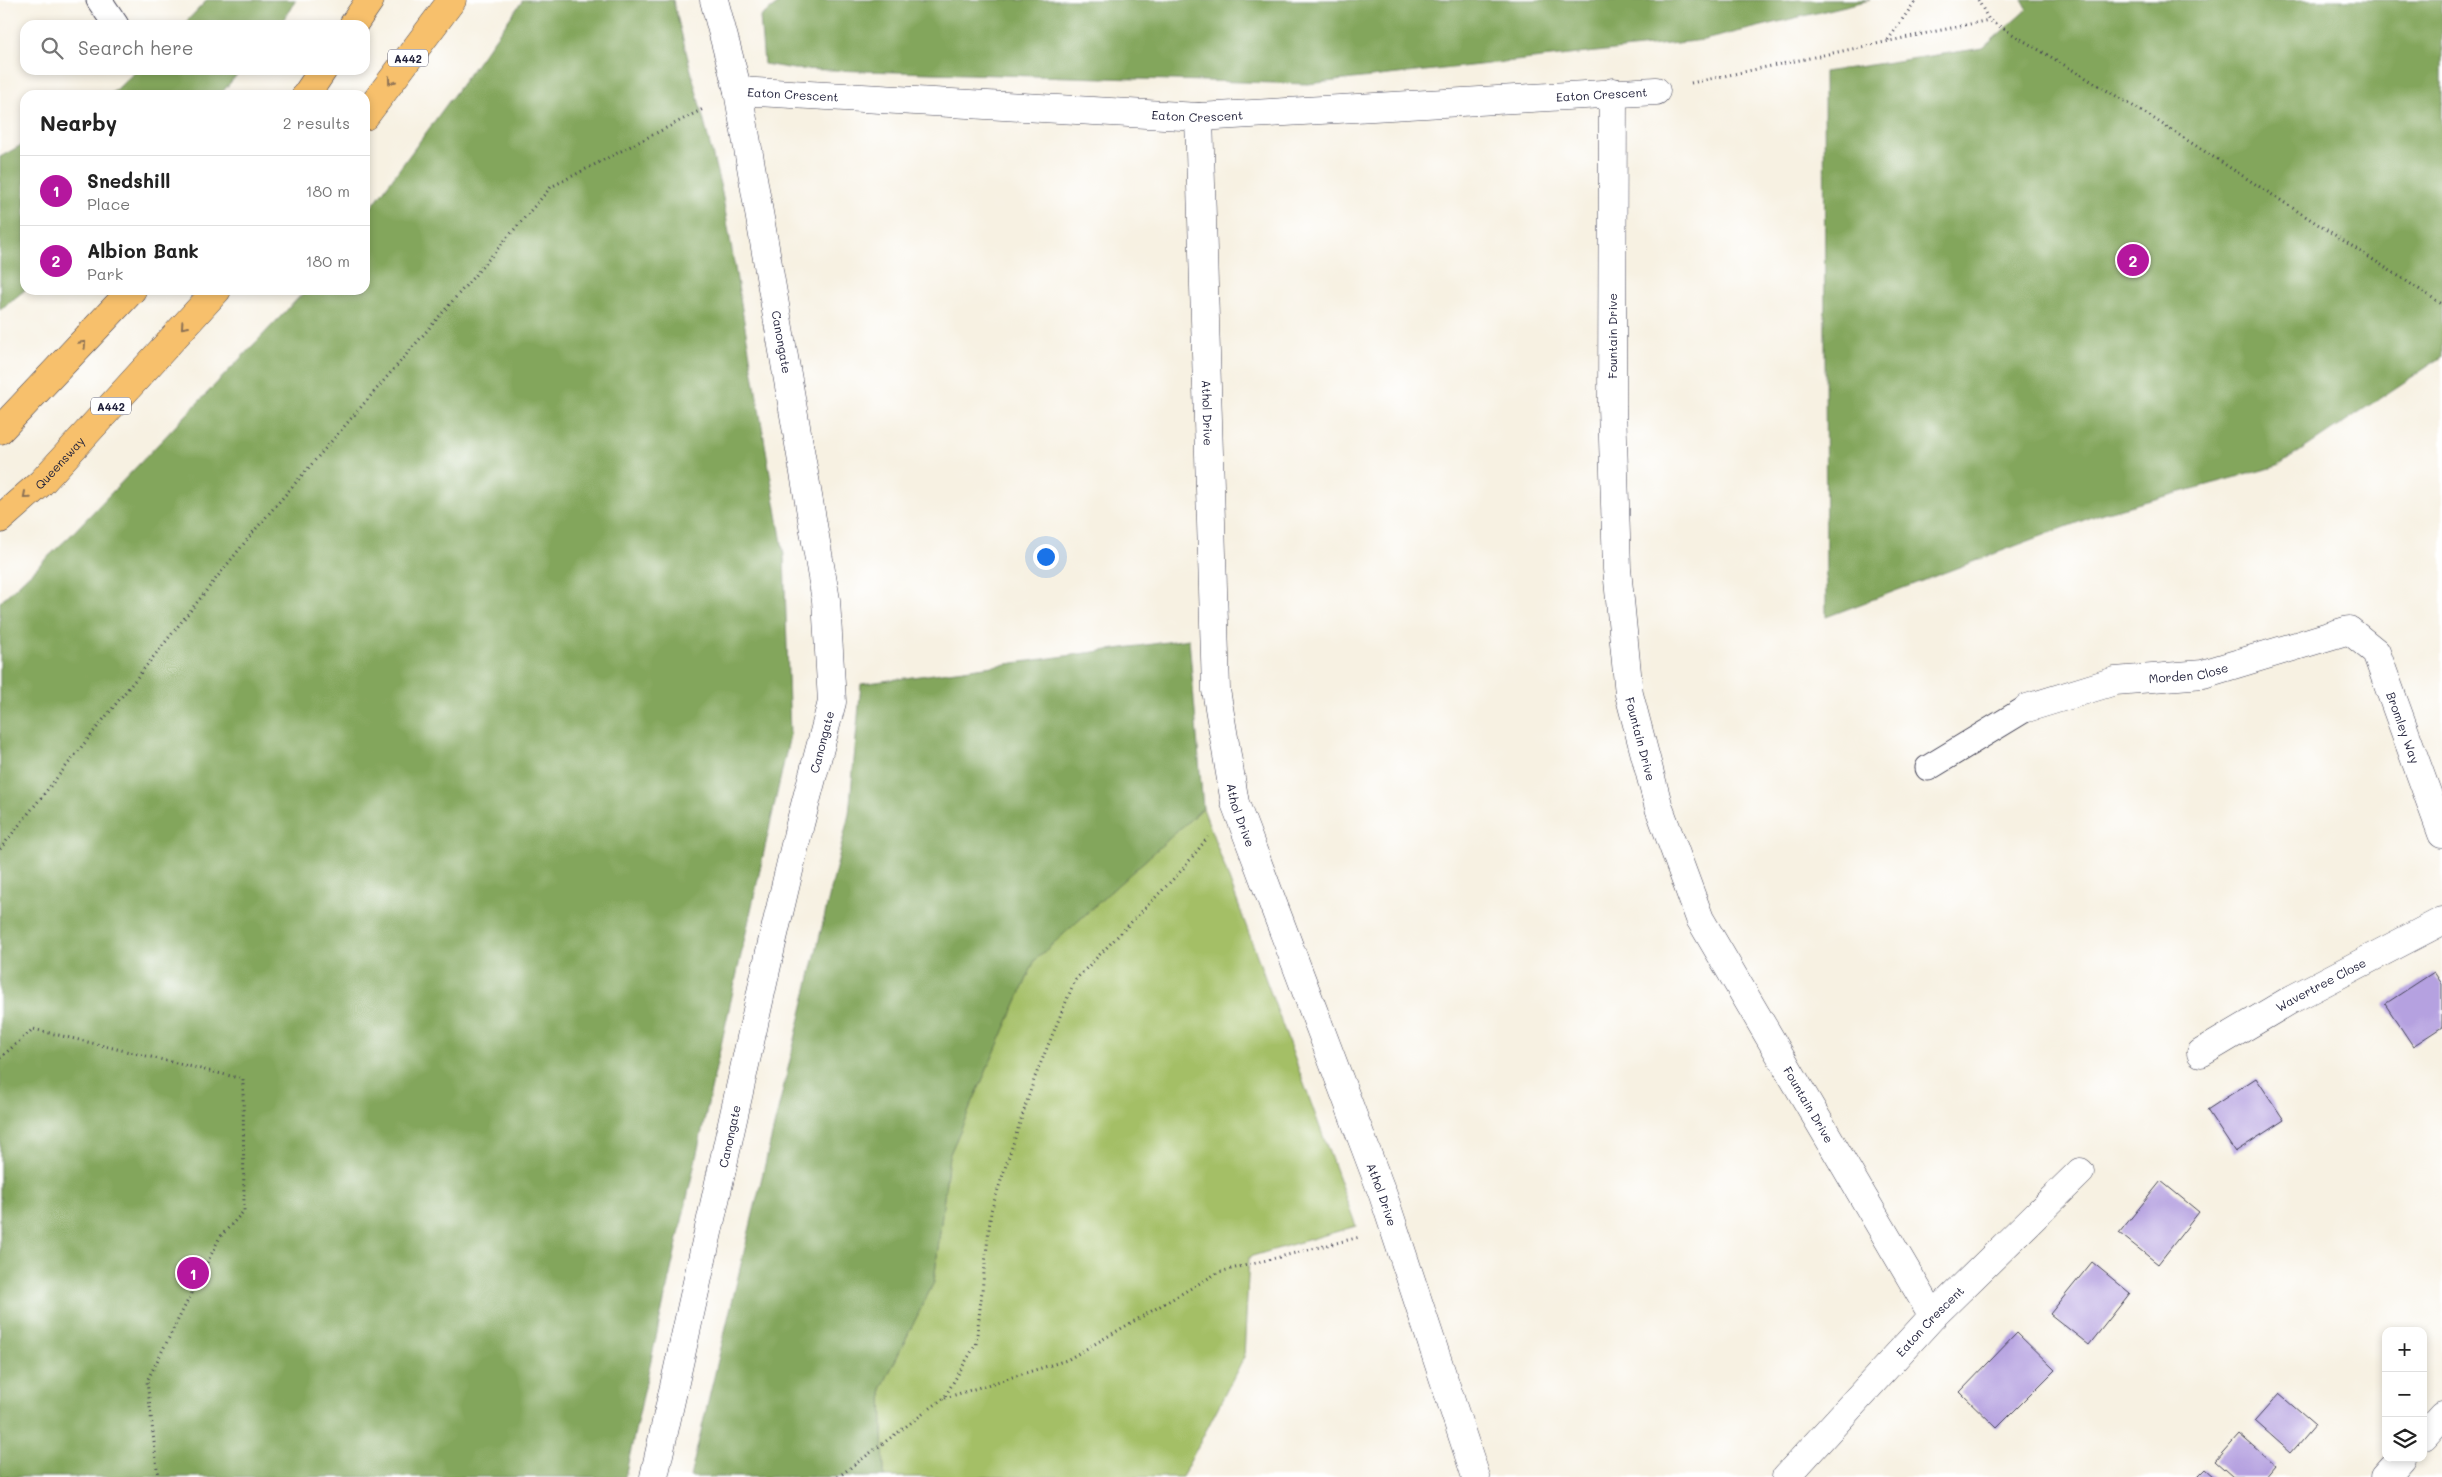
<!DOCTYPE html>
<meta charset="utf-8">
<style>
body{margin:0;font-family:Mali,sans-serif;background:#f6f6f6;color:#222}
.controls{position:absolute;right:15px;bottom:15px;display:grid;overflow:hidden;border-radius:10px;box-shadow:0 2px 8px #0003}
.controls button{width:45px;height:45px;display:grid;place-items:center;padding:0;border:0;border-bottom:1px solid #e0e0e0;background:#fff;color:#222;font:25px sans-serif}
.you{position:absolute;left:1045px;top:556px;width:18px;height:18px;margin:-12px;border:4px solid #fff;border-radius:50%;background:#1a73e8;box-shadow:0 0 0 8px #1a73e833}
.badge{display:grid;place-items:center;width:32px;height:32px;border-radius:50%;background:#b5179e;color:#fff;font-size:16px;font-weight:700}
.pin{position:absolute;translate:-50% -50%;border:2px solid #fff;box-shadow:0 1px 5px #0006}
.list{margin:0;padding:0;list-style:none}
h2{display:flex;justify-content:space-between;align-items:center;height:65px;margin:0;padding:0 20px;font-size:21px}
h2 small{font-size:16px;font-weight:400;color:#767676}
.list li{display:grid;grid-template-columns:32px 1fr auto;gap:15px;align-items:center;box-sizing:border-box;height:70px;padding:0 20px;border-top:1px solid #e0e0e0}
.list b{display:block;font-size:19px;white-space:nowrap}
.list p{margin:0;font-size:16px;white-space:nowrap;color:#767676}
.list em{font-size:16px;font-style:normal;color:#767676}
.icon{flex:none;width:28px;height:28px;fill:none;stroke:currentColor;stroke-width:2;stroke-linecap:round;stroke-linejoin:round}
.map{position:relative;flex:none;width:2442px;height:1477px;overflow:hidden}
.search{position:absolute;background:#fff;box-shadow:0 2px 8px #0003;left:20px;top:20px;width:350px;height:55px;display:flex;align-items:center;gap:12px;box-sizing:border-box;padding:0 18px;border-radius:15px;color:#767676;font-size:19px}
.panel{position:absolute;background:#fff;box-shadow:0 2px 8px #0003;left:20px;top:90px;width:350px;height:205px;border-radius:15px}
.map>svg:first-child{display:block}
.green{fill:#a4bf66;stroke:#637050}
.forest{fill:#83a65b;stroke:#52644b}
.building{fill:#b5a1e0}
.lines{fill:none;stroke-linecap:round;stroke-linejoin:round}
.lane-casing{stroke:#424154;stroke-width:27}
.street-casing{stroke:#424154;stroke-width:29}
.highway-casing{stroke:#424154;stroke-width:29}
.path{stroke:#424154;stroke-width:3;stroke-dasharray:1 4;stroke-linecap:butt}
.lane{stroke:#fff;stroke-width:25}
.street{stroke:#fff;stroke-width:28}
.highway{stroke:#f7c06c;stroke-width:28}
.oneway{stroke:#8c7154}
.labels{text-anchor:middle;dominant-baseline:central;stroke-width:4;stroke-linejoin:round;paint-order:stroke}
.shield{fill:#fff;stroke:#646476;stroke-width:1}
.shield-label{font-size:11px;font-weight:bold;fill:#22223b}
.street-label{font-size:12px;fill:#22223b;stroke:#fff}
</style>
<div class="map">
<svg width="2442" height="1477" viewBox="0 0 2442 1477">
<rect width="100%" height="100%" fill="#fff"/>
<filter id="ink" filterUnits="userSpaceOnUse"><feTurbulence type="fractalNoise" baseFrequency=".02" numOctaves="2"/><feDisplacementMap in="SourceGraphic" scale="10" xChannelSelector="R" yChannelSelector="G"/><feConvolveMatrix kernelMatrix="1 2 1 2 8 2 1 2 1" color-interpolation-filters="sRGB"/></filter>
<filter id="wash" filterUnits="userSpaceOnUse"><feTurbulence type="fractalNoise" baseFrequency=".0096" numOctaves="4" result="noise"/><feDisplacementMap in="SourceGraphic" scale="20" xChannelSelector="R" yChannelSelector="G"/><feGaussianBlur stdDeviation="1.12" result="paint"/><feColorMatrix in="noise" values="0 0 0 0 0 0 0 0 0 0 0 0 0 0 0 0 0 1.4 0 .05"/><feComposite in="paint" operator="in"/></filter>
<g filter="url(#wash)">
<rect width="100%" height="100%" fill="#f7f1e2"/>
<!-- green -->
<polygon class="green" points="1203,808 1356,1226 1249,1257 1244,1357 1182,1477 884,1477 882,1387 934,1282 949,1156 1035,960"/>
<!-- forest -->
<g class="forest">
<polygon points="207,0 296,0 280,25 183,25"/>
<polygon points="523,0 673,0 722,192 784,555 790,735 625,1477 0,1477 0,602 69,537 306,290 365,290 365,216"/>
<polygon points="783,0 1870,0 1704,40 1308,84 794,69 764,64 760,17"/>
<polygon points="2022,0 2442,0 2442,357 2278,466 2103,513 1826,617 1824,72 1983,48 2027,9"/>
<polygon points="137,70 241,70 220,95 108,95 116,90"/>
<polygon points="25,143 25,290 0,310 0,157"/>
<polygon points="1189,639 1203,808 1035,960 949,1156 934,1282 882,1387 884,1477 690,1477 849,814 861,684"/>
</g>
<g id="blocks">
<!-- building -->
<g class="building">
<polygon points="2434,972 2442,984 2442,1027 2413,1046 2385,1004"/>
<polygon points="2256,1078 2284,1120 2235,1152 2207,1110"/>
<polygon points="2161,1181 2199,1212 2158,1264 2119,1233"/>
<polygon points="2092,1262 2130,1293 2089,1345 2050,1314"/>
<polygon points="2017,1333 2055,1370 1997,1428 1960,1392"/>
<polygon points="2279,1394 2315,1425 2291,1453 2255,1421"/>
<polygon points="2239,1434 2275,1465 2265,1477 2233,1477 2215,1461"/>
<polygon points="2205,1469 2214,1477 2197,1477"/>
</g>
</g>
</g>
<g filter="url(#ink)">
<use href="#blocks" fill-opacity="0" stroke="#424154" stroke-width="1"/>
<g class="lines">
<!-- lane casing -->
<g class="lane-casing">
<g id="lane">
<polyline points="99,0 116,25"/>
<polyline points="1928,768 2027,708"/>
</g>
</g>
<!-- street casing -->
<g class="street-casing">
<g id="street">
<path id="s1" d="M738 91 1199 117 1656 91"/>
<path id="s2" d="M1613 92 1612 406 1617 569 1629 694 1659 808 1700 919 1933 1316"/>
<path id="s3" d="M1199 117 1216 690 1235 803 1383 1195 1476 1477"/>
<path id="s4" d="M2027 708 2115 681 2203 674 2349 630 2376 652 2442 834"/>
<path id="s5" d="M2201 1053 2292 999 2442 921"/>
<polyline points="2423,1436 2442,1415"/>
<path id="s6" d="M654 1477 771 947 800 824 832 702 826 600 738 91 714 0"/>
<path id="s7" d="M1786 1477 1933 1316 2080 1172"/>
<polyline points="2385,1477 2402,1458"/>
</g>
</g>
<!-- highway casing -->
<g class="highway-casing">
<g id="highway">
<polyline points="353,25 370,0"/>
<polyline points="306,95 323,70"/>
<polyline points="365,116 452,0"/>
<polyline points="0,430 132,290"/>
<path id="s8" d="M0 519 41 483 217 290"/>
</g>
</g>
<!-- path -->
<g class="path">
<polyline points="1978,0 1989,20 2148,115 2442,304"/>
<polyline points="1888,40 1916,0"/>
<polyline points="1691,83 1989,20"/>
<polyline points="0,849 254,531 551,187 705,108"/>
<polyline points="0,1058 33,1029 243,1079 244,1211 220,1237 147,1381 158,1477"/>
<polyline points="945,1398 1067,1360 1219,1272 1360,1237"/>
<polyline points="838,1477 944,1398 976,1344 991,1211 1035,1077 1075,980 1182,870 1208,837"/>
</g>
<!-- lane -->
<use href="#lane" class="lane"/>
<!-- street -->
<use href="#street" class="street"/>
<!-- highway -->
<use href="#highway" class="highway"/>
</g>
<!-- one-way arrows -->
<defs><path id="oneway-chevron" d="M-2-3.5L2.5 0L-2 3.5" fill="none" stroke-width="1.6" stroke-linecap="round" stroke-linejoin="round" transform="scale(1.25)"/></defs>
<g class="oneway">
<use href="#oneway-chevron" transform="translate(391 81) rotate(127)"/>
<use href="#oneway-chevron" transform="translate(184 326) rotate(132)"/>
<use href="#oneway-chevron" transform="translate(83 344) rotate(-47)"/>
<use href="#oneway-chevron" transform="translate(26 496) rotate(139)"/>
</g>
</g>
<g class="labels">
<!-- shield labels -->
<g class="shield">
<rect x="388" y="49.5" width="40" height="17" rx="4"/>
<rect x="91" y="397.5" width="40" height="17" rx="4"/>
</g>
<g class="shield-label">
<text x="408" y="58">A442</text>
<text x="111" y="406">A442</text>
</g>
<!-- street labels -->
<g class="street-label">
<text stroke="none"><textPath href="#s1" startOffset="865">Eaton Crescent</textPath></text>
<text stroke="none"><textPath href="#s1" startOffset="55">Eaton Crescent</textPath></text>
<text stroke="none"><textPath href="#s1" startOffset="460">Eaton Crescent</textPath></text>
<text transform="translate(1612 336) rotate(-90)">Fountain Drive</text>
<text transform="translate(782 342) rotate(80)">Canongate</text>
<text stroke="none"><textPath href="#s3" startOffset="296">Athol Drive</textPath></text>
<text stroke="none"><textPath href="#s8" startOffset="82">Queensway</textPath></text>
<text stroke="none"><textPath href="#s4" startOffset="166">Morden Close</textPath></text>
<text stroke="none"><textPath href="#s4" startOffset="448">Bromley Way</textPath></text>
<text stroke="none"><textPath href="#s2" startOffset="649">Fountain Drive</textPath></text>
<text stroke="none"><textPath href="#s6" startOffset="754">Canongate</textPath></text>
<text stroke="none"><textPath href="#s3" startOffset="701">Athol Drive</textPath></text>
<text stroke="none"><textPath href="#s5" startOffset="138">Wavertree Close</textPath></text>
<text stroke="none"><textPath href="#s2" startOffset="1054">Fountain Drive</textPath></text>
<text stroke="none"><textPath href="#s6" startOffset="349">Canongate</textPath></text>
<text stroke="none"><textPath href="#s3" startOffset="1106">Athol Drive</textPath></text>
<text stroke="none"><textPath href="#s7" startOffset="212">Eaton Crescent</textPath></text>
</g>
</g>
</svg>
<div class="controls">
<button>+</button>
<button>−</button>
<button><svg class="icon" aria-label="layers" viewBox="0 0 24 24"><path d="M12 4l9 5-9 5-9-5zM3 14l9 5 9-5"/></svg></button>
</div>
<div class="you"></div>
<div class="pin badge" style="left:193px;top:1273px">1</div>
<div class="pin badge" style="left:2133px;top:260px">2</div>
<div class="search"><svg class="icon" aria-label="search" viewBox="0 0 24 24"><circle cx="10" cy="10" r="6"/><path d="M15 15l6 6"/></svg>Search here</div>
<section class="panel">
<h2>Nearby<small>2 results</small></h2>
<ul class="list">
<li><span class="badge">1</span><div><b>Snedshill</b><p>Place</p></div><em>180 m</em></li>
<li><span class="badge">2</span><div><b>Albion Bank</b><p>Park</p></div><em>180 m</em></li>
</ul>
</section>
</div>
